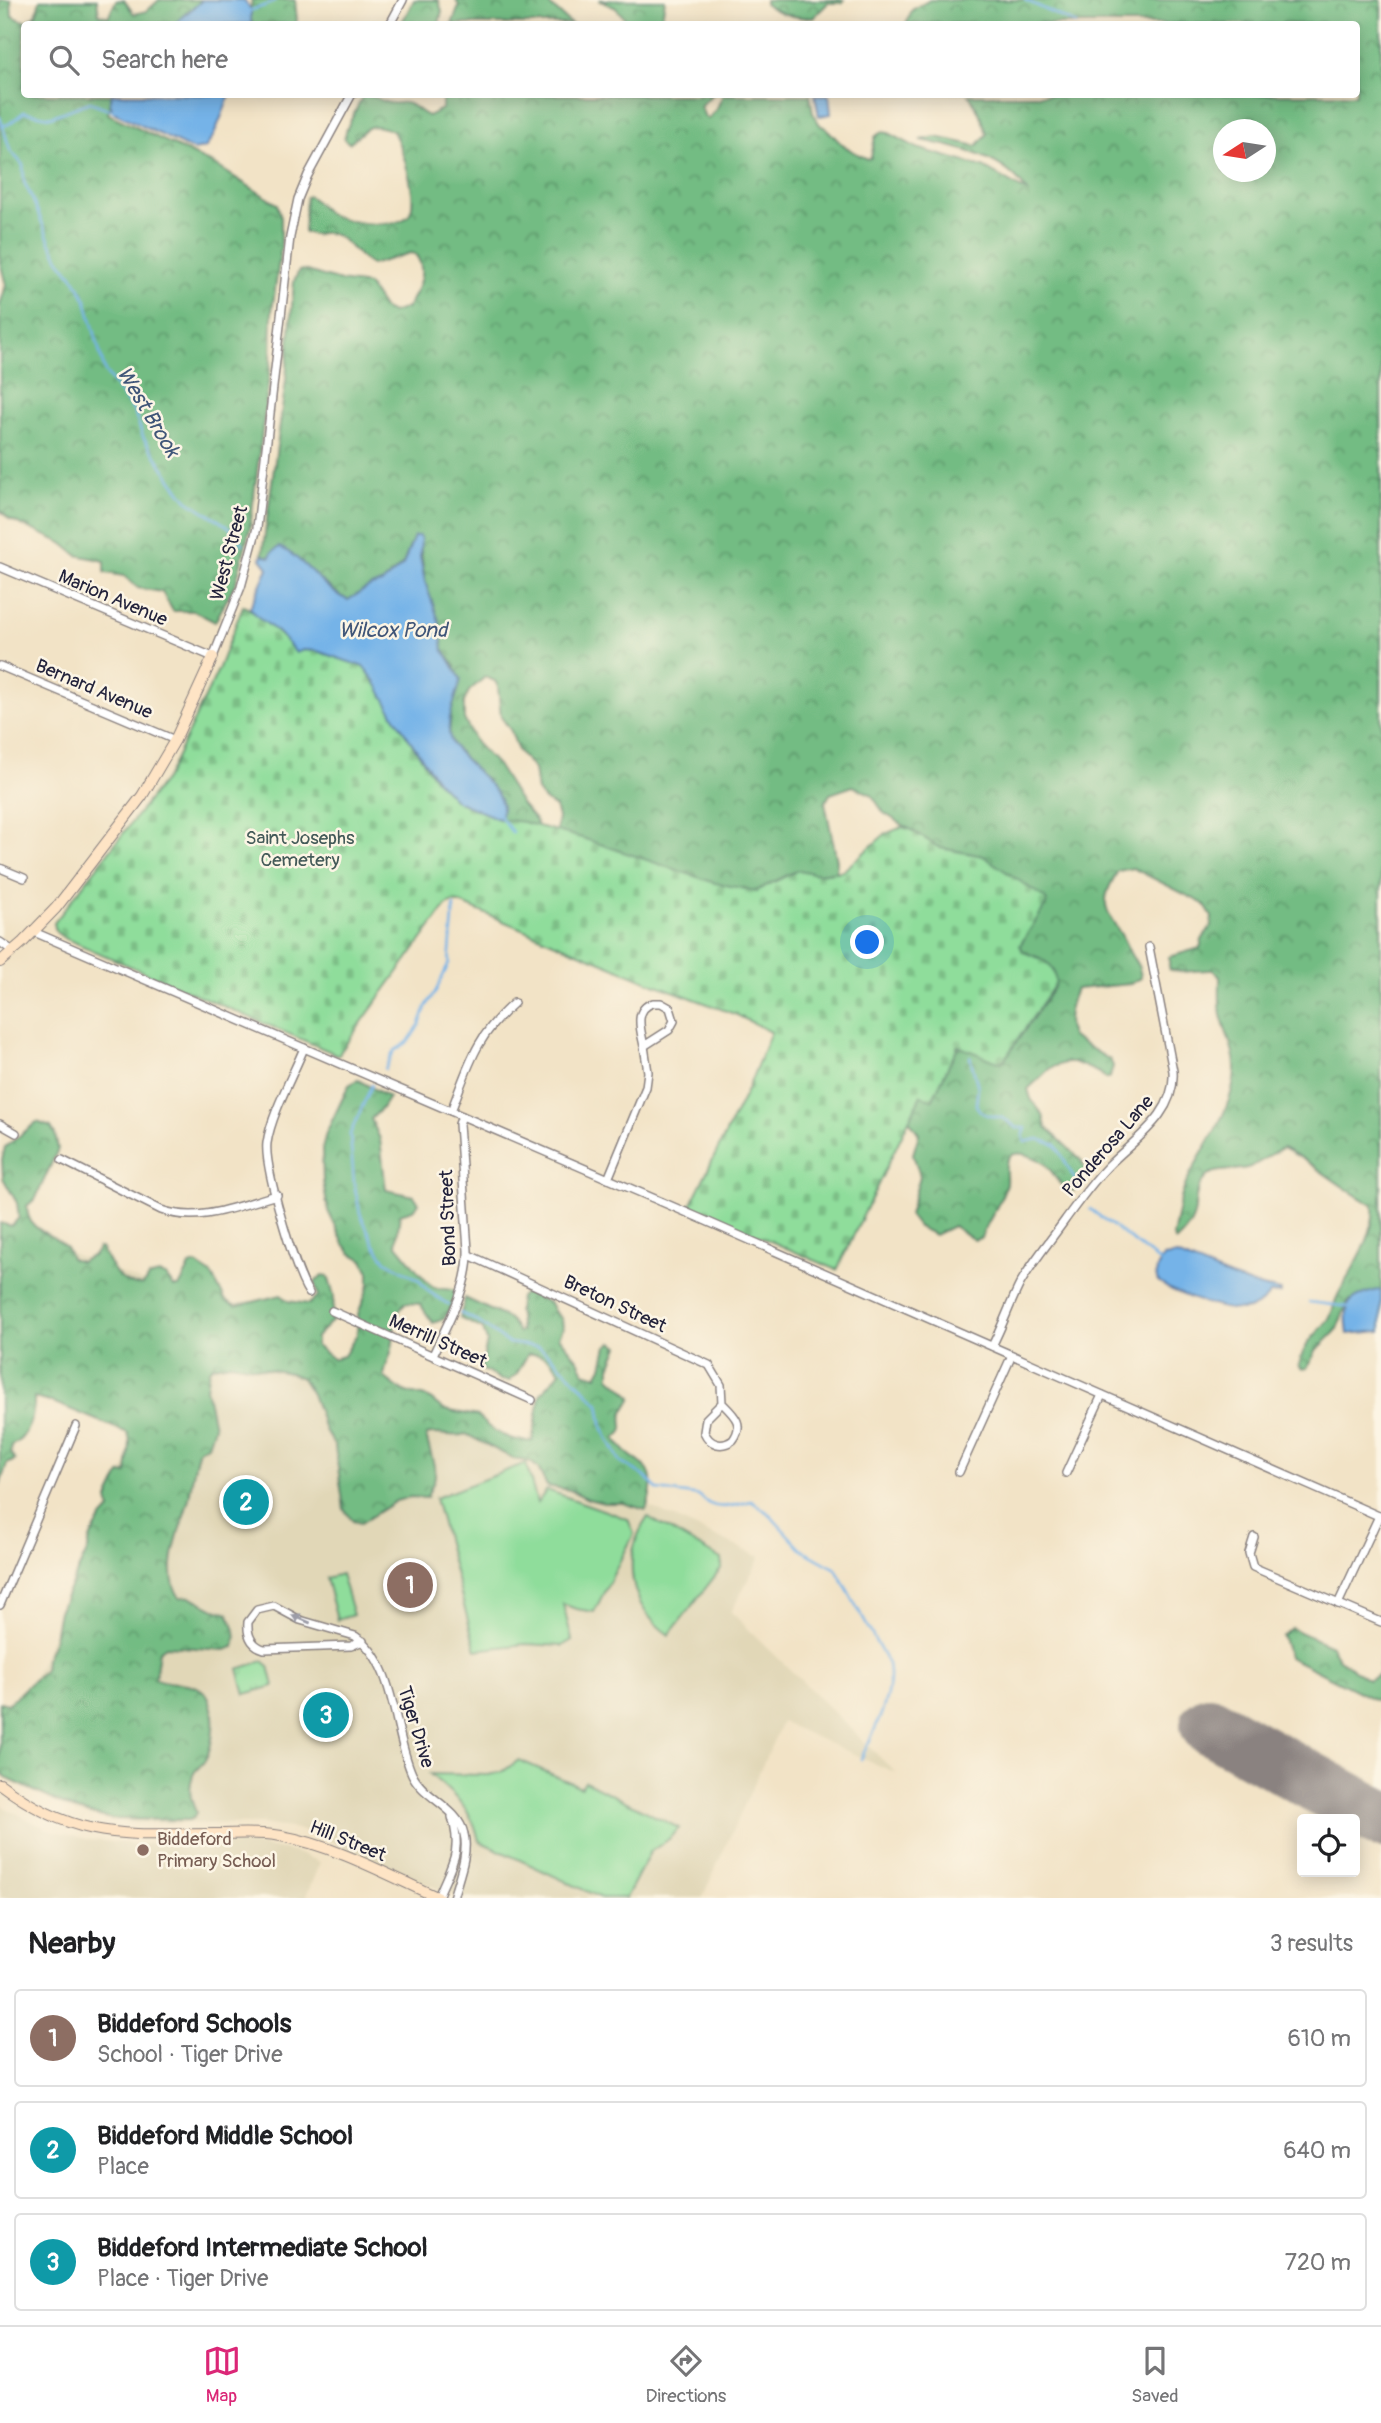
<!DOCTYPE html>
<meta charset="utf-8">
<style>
body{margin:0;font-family:Pangolin,sans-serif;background:#f2f2f2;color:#202124}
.controls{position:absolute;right:21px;bottom:21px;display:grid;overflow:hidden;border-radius:7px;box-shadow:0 4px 18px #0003}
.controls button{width:63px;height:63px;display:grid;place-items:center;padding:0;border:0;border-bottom:2px solid #e0e0e0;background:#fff;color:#202124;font:35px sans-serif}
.compass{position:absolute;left:1213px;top:119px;width:63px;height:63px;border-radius:50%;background:#fff;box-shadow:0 4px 18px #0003;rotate:258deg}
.you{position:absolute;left:868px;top:943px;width:24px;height:24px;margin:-18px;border:5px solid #fff;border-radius:50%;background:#1a73e8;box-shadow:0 0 0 10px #1a73e833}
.badge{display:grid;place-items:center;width:46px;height:46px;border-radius:50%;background:#db2777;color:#fff;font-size:23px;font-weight:700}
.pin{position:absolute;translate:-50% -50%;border:4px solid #fff;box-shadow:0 2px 7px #0006}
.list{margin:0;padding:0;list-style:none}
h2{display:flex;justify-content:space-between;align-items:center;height:91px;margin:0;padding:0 28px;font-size:30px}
h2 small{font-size:23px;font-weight:400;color:#757577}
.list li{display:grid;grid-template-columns:46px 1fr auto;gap:21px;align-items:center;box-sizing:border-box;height:98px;margin:0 14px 14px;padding:0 14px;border:2px solid #e0e0e0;border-radius:7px}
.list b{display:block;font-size:26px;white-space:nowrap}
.list p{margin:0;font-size:23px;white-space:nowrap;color:#757577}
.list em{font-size:23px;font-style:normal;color:#757577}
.icon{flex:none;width:38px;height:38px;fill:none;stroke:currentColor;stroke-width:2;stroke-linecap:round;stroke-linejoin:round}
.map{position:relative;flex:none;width:1381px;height:1898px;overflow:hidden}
.search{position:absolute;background:#fff;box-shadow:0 4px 18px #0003;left:21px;right:21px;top:21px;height:77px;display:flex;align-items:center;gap:18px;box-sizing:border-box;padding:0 24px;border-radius:7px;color:#757577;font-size:26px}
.sheet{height:427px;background:#fff}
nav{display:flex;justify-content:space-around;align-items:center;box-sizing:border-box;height:98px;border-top:2px solid #e0e0e0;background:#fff;font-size:19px;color:#757577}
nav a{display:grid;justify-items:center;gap:4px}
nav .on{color:#db2777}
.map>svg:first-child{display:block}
.built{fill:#e1d7b7}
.grass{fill:url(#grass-tufts);stroke:#58806b;stroke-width:2}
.forest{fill:url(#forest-crowns);stroke:#4a6f5f;stroke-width:2;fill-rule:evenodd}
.cemetery{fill:url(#cemetery-stones);stroke:#58806b;stroke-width:2}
.pitch{fill:#8fdd9b;stroke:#58806b;stroke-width:2}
.water{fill:#74b3e8;stroke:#4b6a92;stroke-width:2}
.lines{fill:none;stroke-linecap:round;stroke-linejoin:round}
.stream{stroke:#74b3e8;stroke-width:2.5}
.runway{stroke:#8a8280;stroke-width:58}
.street-casing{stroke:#8a8280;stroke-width:10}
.secondary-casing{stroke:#8a8280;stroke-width:12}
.street{stroke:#fff;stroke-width:7}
.secondary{stroke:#fee4c5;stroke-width:10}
.oneway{fill:#9c9ca7}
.education-dot{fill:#8d6e63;stroke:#fcf5e5;stroke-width:2.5}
.labels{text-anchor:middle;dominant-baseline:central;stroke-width:5;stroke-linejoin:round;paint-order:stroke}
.street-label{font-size:19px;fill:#22223b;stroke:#fcf5e5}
.park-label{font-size:19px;fill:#435a58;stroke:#fcf5e5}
.education-label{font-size:19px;fill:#785e54;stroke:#fcf5e5;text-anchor:start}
.water-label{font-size:21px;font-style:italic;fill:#3f5578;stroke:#fcf5e5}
</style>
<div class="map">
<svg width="1381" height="1898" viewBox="0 0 1381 1898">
<defs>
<pattern id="grass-tufts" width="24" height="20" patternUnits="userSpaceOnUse" patternTransform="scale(1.75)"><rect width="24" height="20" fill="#8fdd9b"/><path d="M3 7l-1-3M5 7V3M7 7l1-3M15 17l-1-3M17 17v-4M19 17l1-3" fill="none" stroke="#7bbd86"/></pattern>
<pattern id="forest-crowns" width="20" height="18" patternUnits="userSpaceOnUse" patternTransform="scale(1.75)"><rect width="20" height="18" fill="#73bc83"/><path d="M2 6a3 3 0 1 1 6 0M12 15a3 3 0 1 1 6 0" fill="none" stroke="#5e986c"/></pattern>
<pattern id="cemetery-stones" width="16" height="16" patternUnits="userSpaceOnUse" patternTransform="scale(1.75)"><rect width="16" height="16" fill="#8fdd9b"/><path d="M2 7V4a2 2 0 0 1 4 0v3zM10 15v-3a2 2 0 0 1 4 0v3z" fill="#7bbd86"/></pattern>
</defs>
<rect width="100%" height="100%" fill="#fcf5e5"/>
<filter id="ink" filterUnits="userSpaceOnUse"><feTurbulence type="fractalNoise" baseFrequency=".0143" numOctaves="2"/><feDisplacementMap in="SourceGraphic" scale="14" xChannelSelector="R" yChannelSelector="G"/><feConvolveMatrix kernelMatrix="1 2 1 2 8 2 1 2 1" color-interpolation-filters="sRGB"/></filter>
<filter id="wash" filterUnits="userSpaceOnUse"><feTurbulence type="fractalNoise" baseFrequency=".00686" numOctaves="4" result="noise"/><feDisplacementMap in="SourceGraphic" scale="28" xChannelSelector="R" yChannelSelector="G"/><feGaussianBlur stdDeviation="1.57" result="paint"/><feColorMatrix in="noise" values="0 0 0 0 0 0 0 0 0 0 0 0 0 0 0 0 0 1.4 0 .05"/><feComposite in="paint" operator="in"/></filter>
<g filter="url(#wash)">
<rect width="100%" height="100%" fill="#f2e3c6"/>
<!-- built -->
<g class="built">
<polygon points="40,1240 308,1351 524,1449 540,1413 560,1466 760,1557 731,1612 896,1773 782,1722 702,1898 460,1898 330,1841 297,1829 262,1824 137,1823 106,1820 76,1813 23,1787 0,1771 18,1715 140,1433 0,1270"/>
<polygon points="0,1805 47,1829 90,1840 135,1844 248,1844 294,1852 320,1862 305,1898 0,1898"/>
</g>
<!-- grass -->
<polygon class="grass" points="263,1661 269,1666 274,1686 245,1694 238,1669"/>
<!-- forest -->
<g class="forest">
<polygon points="0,0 11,0 12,16 26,22 36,15 40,0 97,0 99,14 108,17 116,1 124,0 134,14 147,11 159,0 207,0 202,5 187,12 177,24 24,24 24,94 113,95 108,114 215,165 277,204 281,217 281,247 272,311 271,360 250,528 236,582 215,622 194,611 173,611 162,592 138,588 124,576 105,573 105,561 77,555 62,543 9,519 0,510 0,305 6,285 0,262"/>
<polygon points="252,0 295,0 297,21 295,24 253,24 249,16"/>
<polygon points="414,0 438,0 442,11 439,24 401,24"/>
<polygon points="456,0 544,0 571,24 452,24 459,6"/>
<polygon points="599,0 665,0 661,24 630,24 616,8"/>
<path d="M765 0H844L842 3H828L813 18C797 18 778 14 765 4Z"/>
<path d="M930 0H1381V1290L1348 1301 1336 1331 1316 1351 1307 1368 1302 1369 1299 1365C1305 1341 1314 1338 1328 1320 1333 1313 1334 1303 1338 1295 1352 1268 1376 1237 1373 1205 1341 1189 1315 1163 1283 1148 1271 1152 1263 1162 1250 1167 1227 1175 1208 1161 1197 1193 1195 1198 1196 1203 1195 1209 1194 1221 1185 1233 1176 1241L1173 1237C1177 1216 1180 1194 1190 1175 1207 1141 1235 1107 1235 1067 1235 1049 1225 1032 1221 1015 1219 1003 1220 989 1220 977L1213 970C1199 969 1181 975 1169 969V957L1200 948 1202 940 1211 926 1212 917 1204 904 1133 868 1118 871C1100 901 1103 906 1120 933 1124 939 1127 947 1130 953 1136 963 1140 966 1141 978L1131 984 1076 989C1070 1003 1064 1023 1072 1037L1110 1060 1113 1066 1110 1077 1106 1079 1100 1073 1074 1062H1067L1050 1068 1028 1089 1031 1099 1043 1115 1046 1127 1081 1160 1089 1178 1073 1191C1058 1186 1056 1175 1046 1165 1039 1159 1020 1149 1010 1156 1003 1162 1007 1175 1006 1183 1002 1203 988 1219 981 1238L974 1240 953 1226 935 1235 918 1227 909 1215 920 1176 913 1154 919 1134 909 1120 921 1094 932 1100 958 1046 1004 1060 1053 989 1055 984 1054 971 1040 958 1023 952 1020 945 1046 903 983 856 940 848 884 813 871 794 853 786 830 794 825 803 837 861 836 872 818 874 798 870 756 891 705 887 555 841 558 817 555 807 543 799 537 791 534 769 518 751 511 731 501 717 498 687 495 681 485 677 469 691 464 702V719L476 743 497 765 522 805 536 821 540 832 467 828 394 716 433 776 487 780 478 773 454 747 449 736 451 713 460 684 455 666 443 649 439 621 425 582 419 536 414 537 403 564 382 583 371 586 348 600 339 595 279 547 272 552 271 557 262 555 286 380 294 281 299 271 304 270 340 281 368 285 384 309 392 313 407 308C417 291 429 271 415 254L410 253 371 265C352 254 340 224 314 235L304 232 306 197 309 196C317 201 321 209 329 214 344 223 404 232 411 211 417 192 402 148 393 131 365 120 368 130 349 143L344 139 347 128 363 95C377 95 379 102 391 103 397 104 402 101 409 104 416 107 420 113 428 116L442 109V95H712L700 106 705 117 708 119 717 108 723 95H810L813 113 820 125C830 129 834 138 842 144 850 151 859 155 868 159L871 158 875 137 881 132 889 133 917 148 983 167 1027 192C1006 157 958 147 920 140L936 137 977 146 987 134 981 116 969 95 1356 94V24H906L912 10ZM1224 130H1266V172H1224Z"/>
<path d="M358 1080 389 1097 382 1108 371 1119 380 1139 386 1190 414 1196 419 1203 413 1210 400 1214 396 1244C404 1252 425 1283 433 1287 439 1290 448 1288 455 1291L454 1302 444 1319 433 1323 420 1304 405 1303C391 1319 396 1329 392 1348 390 1358 385 1366 384 1377L402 1391 429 1398 444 1410 478 1416C490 1432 514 1443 533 1441L540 1395 560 1372C551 1359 544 1353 528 1354L516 1375 509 1381 501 1380 481 1369 487 1342 483 1329 460 1318 465 1298 503 1316 511 1321 518 1332H521L518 1310 520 1297 526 1292 550 1303 554 1311 562 1319 563 1328 559 1337 578 1360 584 1372 597 1376 602 1367 607 1346 613 1342 619 1346 610 1367V1377L632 1397C630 1402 625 1408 623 1413 620 1425 629 1429 615 1438 633 1470 664 1456 646 1510L623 1503H604L588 1499 570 1490 547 1486 538 1468 531 1462 514 1459 466 1434C452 1439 440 1431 426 1435 428 1447 436 1465 435 1476 434 1483 429 1490 427 1498L410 1497 396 1501 361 1523 353 1521 344 1509 335 1447 325 1430 312 1394 302 1378 290 1373 230 1363 213 1366 209 1370 206 1388 214 1427 208 1445 199 1449C194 1465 192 1481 189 1498 182 1528 160 1569 180 1598 194 1591 206 1611 227 1612 234 1624 238 1634 234 1647L225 1650 166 1646 159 1651 155 1678C169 1686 189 1680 202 1690 219 1704 215 1747 203 1763 199 1768 195 1769 193 1775 188 1789 190 1799 196 1812L194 1817 189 1820 113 1819 78 1811 10 1780 0 1772V1702L8 1704 44 1670 45 1660 53 1642 59 1611 88 1549C90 1533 98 1521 110 1510L108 1499 120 1474 127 1473 130 1442 128 1433 55 1403 34 1398C35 1414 27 1439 12 1445L11 1452 15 1460 7 1464 0 1485V1223L11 1226 19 1218 17 1203 3 1178 2 1160 5 1147 37 1122 51 1127 55 1134 58 1149 36 1198 27 1206C27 1234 54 1232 66 1248 68 1251 70 1255 71 1259L80 1262 94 1255 98 1248H101C111 1266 119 1287 143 1285L148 1277 159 1274 166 1276 174 1287H179L190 1266 196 1264 211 1274 226 1301 236 1306 281 1295 288 1301 309 1304 318 1296 315 1282 322 1275 328 1276 334 1296 332 1321 316 1337V1346L333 1359 344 1356 357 1334 358 1314 369 1285V1272L363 1260 351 1253 344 1244 328 1211 323 1181 322 1149 326 1133 349 1085Z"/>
<polygon points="1291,1628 1331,1646 1338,1658 1368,1680 1379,1674 1381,1653 1381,1703 1289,1657 1282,1636"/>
</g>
<!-- cemetery -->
<path class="cemetery" d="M243 606C255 609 287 642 296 652L303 650 317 651 364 667 381 690 394 716 433 776 456 801 499 819 523 822 582 838 715 883 756 891 798 870 818 874 843 871 885 834 902 827 909 829 940 848 983 856 1046 899 1047 903 1020 945 1023 952C1039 957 1058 964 1055 984L1004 1060 998 1062 958 1046 932 1100 921 1095 837 1270 690 1206 748 1088 771 1032 737 1015 649 982 460 903H451L446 906 338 1055 64 938 56 932 54 923 168 775 218 670Z"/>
<!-- pitch -->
<g class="pitch">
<polygon points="526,1463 537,1503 547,1490 628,1519 634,1534 594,1612 576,1609 563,1604 572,1640 562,1646 525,1644 476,1650 435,1498"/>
<path d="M648 1517 721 1559 722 1567 669 1635C629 1607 620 1558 648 1517Z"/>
<polygon points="341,1574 353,1615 337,1620 326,1578"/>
<path d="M519 1760 581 1787 585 1781 679 1828 669 1839 650 1852 626 1898H601L479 1841C473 1810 453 1794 430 1774L488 1775 502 1772Z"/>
</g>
<!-- water -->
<g class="water">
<path d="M202 0H244L251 10V24H176C182 14 193 10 202 0Z"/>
<polygon points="112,95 112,94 230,95 214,135 205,148 193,150 113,112 110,103"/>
<polygon points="815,95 829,95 831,114 819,116"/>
<path d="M414 536H419L421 539 420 557 425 582 439 621 443 649 461 679C457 697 445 719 450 738 455 761 517 793 499 819L456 801 438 782 394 716 375 681 364 667 317 651 303 650 296 653 281 635 257 616 250 608 268 568 261 559 262 555 270 557 272 552 279 547C304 557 325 592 348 600L371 586 382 583 403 565Z"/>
<path d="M1177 1255C1212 1269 1244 1285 1281 1291V1293L1270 1294C1264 1302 1258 1307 1248 1309 1227 1314 1175 1294 1158 1282 1154 1273 1158 1264 1164 1257Z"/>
<path d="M1378 1290H1381V1331L1348 1334C1344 1302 1346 1298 1378 1290Z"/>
</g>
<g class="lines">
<!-- stream -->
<g class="stream">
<polyline points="1025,0 1076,24"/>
<polyline points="249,11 270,4 275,0"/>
<polyline points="0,117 10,150 23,165 24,182 32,198 50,242 59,259 76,281 86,300 105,372 135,413 143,437 173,482 187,500 229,527 243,544"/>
<polyline points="2,126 9,124 24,112 50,117 90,102 114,111"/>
<polyline points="499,815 512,832"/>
<path d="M970 1057 978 1087 976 1105C983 1118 990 1114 1002 1118 1008 1120 1012 1125 1017 1128H1026L1023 1136 1025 1142 1038 1139 1056 1145 1078 1185"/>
<polyline points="385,1069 394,1051 408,1042 420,1024 426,1007 436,991 449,963 454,906"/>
<polyline points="372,1085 350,1134 354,1183 360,1213 374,1244 386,1261 418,1279 428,1291 449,1305"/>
<polyline points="1090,1209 1162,1263"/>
<polyline points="1309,1302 1350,1307"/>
<path d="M460 1313 477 1321 508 1343 539 1347 551 1356 599 1404 603 1429 620 1461 644 1476 658 1490 700 1496C713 1513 734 1506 751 1501L767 1512 802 1550 836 1569 888 1664C894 1696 874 1730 861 1759"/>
</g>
<!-- runway -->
<polyline class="runway" points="1209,1725 1381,1819"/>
</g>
</g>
<g filter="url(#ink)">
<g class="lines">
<!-- street casing -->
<g class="street-casing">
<g id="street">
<polyline points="390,24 403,0"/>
<polyline points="0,567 213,657 241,587 257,528 290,237 298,199 308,175 352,94"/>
<polyline points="0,666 175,740"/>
<polyline points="0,868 24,878"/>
<polyline points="34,932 697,1217 1381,1517"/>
<polyline points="0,942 13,951"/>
<path d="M653 1003H661L670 1008 674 1021 669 1030 644 1046C641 1031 633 1009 653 1003Z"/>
<path d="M304 1048C293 1075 271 1115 267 1143 264 1167 295 1272 309 1293"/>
<path d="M451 1111C469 1065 475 1037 514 1003"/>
<polyline points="0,1124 16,1133"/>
<path d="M62 1160 161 1210C200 1224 239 1205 277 1195"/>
<polyline points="608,1179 646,1087 648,1072 644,1046"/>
<path d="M469 1255 709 1365 721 1385 722 1403 706 1419 704 1432C710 1445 722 1448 733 1440 745 1424 734 1415 722 1403"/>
<polyline points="332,1311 532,1400"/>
<path d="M992 1346C1003 1325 1010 1303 1021 1282 1034 1260 1050 1241 1065 1220 1079 1201 1092 1182 1109 1165 1136 1138 1176 1114 1173 1071L1149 947"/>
<path d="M433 1355C448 1322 469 1287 468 1250L459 1124 462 1116"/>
<polyline points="959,1472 1012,1355"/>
<polyline points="1066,1473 1102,1395"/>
<polyline points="1254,1537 1249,1553 1253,1567 1381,1622"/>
<polyline points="1338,1604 1379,1516"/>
<polyline points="0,1605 76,1426"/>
<path d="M363 1641 351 1646 264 1649C251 1645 247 1635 248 1622L257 1610 274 1606 300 1620 355 1636C396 1663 393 1732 412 1774 423 1798 458 1807 464 1834 469 1854 458 1879 453 1898"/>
<path d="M438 1897C451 1865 463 1852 452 1817"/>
</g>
</g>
<!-- secondary casing -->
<g class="secondary-casing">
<g id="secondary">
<polyline points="0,962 23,942 56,908 142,796 175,740 213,657"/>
<path d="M0 1784C77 1842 126 1834 217 1834 238 1834 260 1832 281 1836 334 1845 390 1876 439 1898"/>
</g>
</g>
<!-- street -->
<use href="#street" class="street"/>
<!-- secondary -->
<use href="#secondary" class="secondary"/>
</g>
<!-- one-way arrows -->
<defs><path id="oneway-solid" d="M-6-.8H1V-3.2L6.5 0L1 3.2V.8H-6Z" transform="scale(1.75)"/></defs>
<use class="oneway" href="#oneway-solid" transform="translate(301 1619) rotate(-157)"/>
</g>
<!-- markers -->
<circle class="education-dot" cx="143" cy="1850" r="7"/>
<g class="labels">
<!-- street labels -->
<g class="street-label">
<text transform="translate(229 553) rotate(-75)">West Street</text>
<text transform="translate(113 598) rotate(23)">Marion Avenue</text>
<text transform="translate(94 689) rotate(23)">Bernard Avenue</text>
<text transform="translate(1108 1146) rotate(-49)">Ponderosa Lane</text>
<text transform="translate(448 1218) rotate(-92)">Bond Street</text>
<text transform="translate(615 1304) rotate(25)">Breton Street</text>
<text transform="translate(438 1341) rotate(24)">Merrill Street</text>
<text transform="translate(416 1727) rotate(73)">Tiger Drive</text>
<text transform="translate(348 1841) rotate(22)">Hill Street</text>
</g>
<!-- park labels -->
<g class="park-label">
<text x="300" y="838">Saint Josephs<tspan x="300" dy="22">Cemetery</tspan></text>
</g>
<!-- education labels -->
<g class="education-label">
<text x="157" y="1839">Biddeford<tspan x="157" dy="22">Primary School</tspan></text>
</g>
<!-- water labels -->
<g class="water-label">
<text transform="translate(148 412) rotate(59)">West Brook</text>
<text x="393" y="630">Wilcox Pond</text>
</g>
</g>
</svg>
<div class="controls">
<button><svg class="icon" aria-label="locate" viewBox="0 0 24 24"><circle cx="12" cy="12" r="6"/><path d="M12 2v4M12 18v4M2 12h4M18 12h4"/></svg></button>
</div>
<svg class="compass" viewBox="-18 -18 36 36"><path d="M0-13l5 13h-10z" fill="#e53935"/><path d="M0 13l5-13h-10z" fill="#757577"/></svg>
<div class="you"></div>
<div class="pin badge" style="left:410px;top:1585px;background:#8d6e63">1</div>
<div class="pin badge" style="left:246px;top:1502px;background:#0f9aa8">2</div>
<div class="pin badge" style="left:326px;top:1715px;background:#0f9aa8">3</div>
<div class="search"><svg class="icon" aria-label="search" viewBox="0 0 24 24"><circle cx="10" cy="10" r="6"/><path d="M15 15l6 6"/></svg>Search here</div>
</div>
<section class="sheet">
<h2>Nearby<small>3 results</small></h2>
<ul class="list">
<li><span class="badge" style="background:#8d6e63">1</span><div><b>Biddeford Schools</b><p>School · Tiger Drive</p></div><em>610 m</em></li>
<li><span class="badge" style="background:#0f9aa8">2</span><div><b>Biddeford Middle School</b><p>Place</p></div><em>640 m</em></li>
<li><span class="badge" style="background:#0f9aa8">3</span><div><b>Biddeford Intermediate School</b><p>Place · Tiger Drive</p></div><em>720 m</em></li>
</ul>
</section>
<nav>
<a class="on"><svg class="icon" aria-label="map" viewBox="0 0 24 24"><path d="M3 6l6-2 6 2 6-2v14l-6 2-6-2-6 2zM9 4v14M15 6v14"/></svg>Map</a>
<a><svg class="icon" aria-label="directions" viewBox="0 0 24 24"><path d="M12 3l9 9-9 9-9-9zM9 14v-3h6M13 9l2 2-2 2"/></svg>Directions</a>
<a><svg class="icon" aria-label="saved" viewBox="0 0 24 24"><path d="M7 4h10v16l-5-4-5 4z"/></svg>Saved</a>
</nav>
